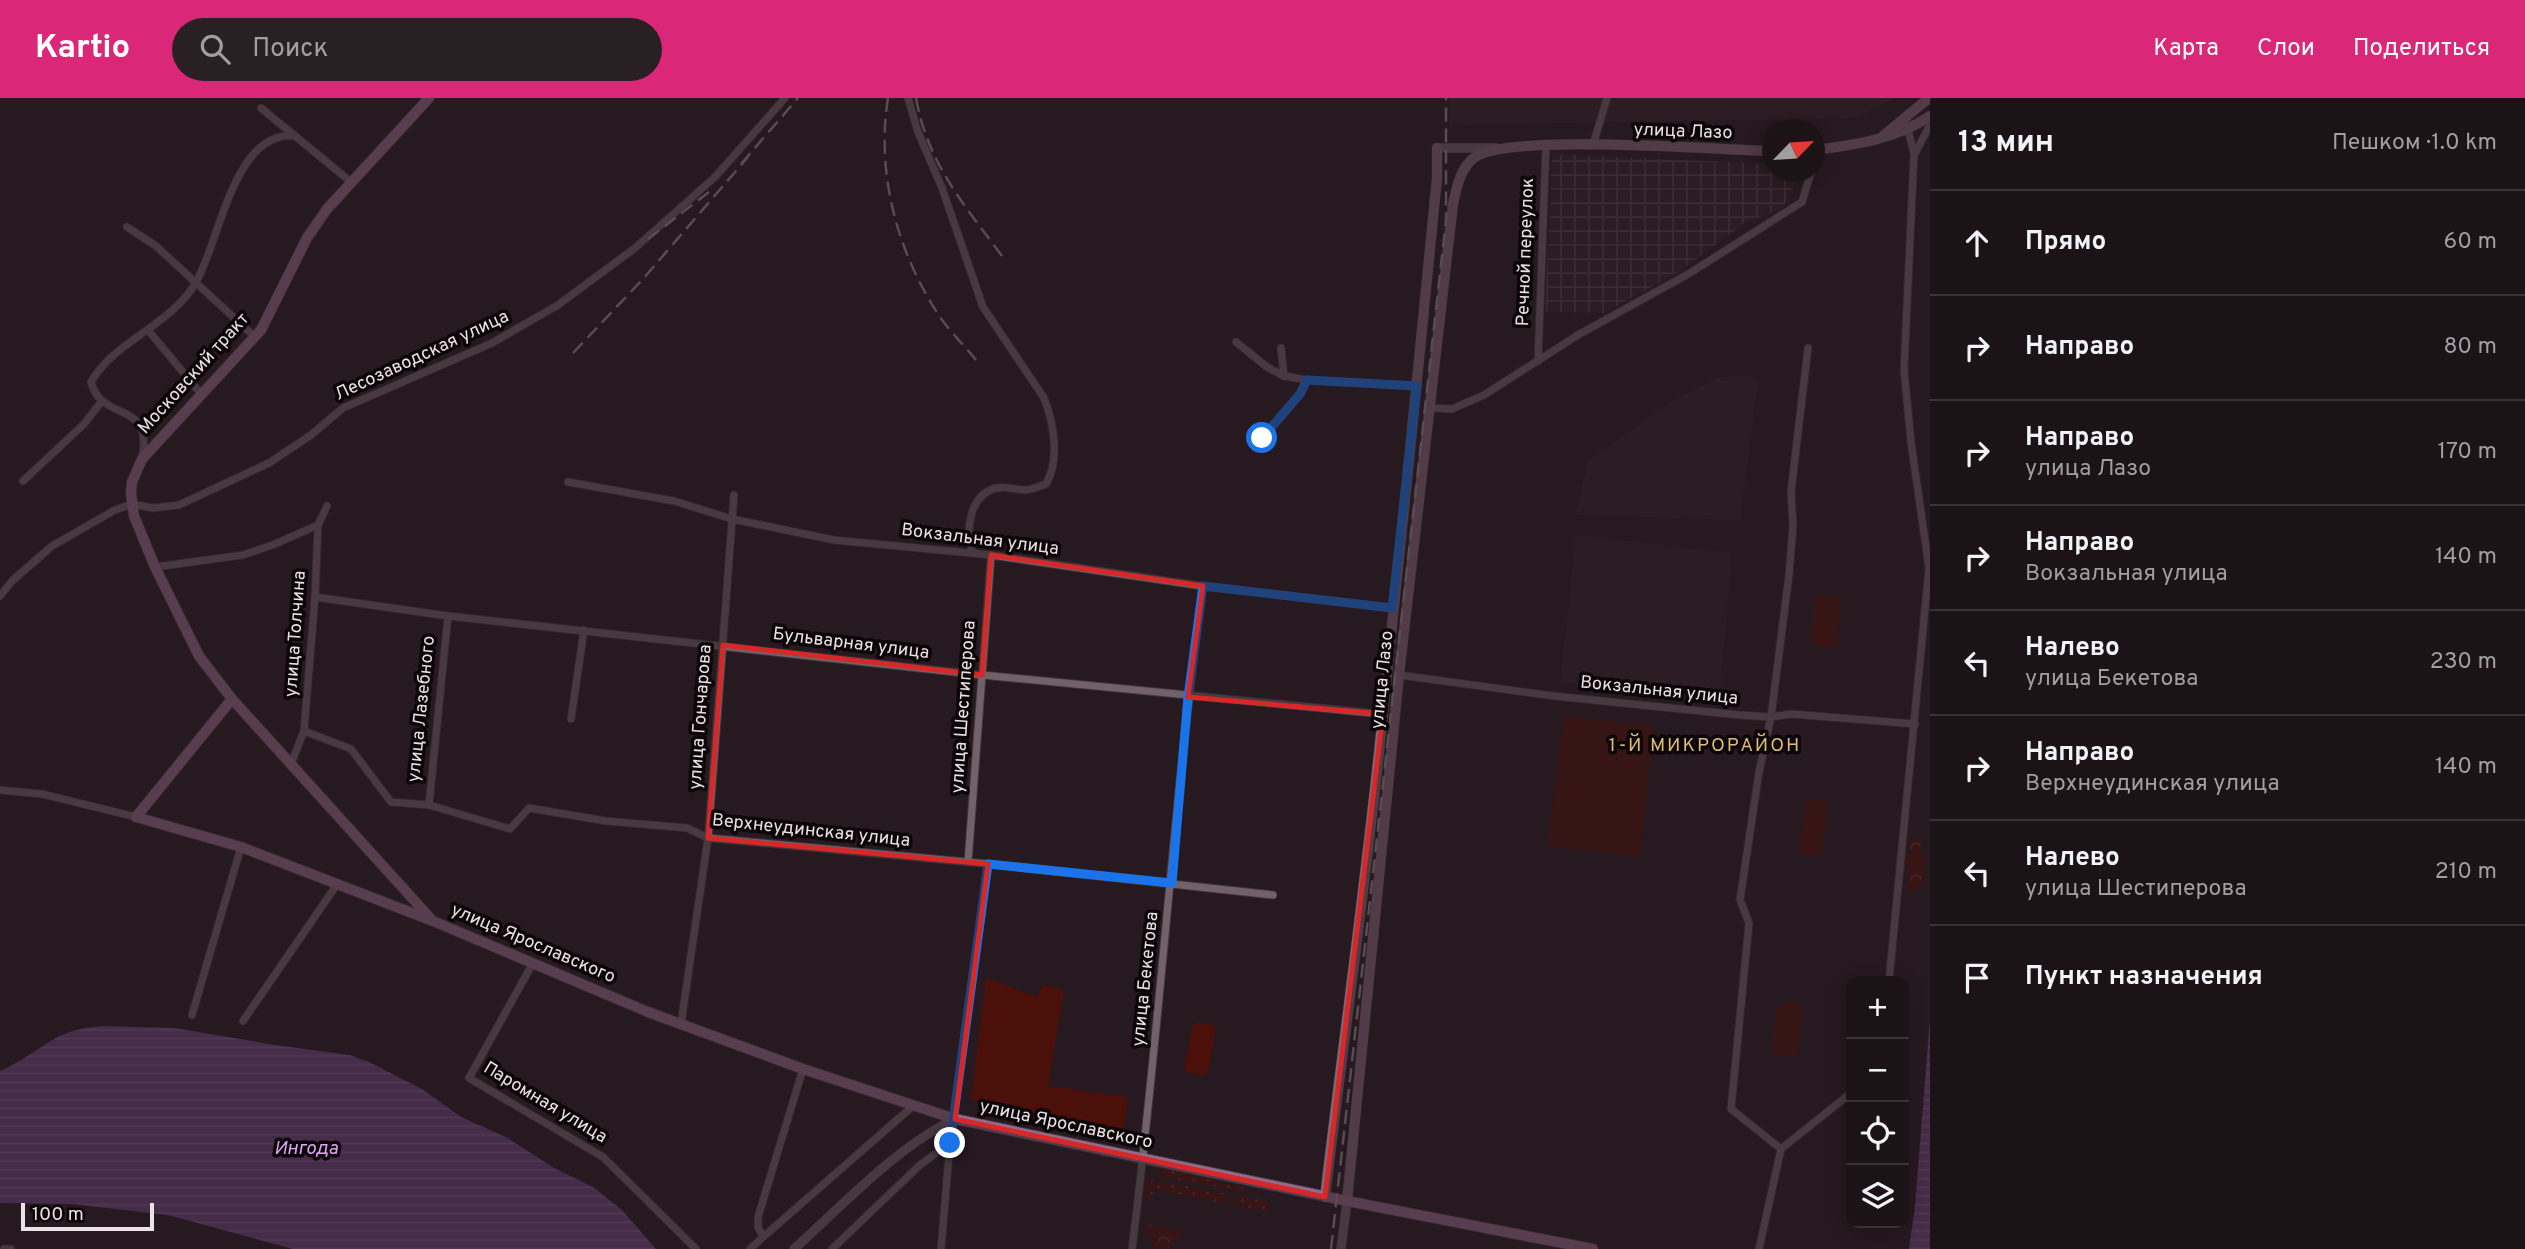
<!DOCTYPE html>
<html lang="ru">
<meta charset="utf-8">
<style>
body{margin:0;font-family:Overpass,sans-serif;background:#292024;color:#f1f3f6}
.controls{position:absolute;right:21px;bottom:21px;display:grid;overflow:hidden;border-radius:14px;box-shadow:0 4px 18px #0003}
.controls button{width:63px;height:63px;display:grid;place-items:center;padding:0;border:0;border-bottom:2px solid #3a3236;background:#1c1317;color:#f1f3f6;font:35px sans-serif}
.compass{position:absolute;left:1762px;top:21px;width:63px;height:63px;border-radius:50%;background:#1c1317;box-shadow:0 4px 18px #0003;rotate:65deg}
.scale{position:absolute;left:21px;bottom:18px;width:133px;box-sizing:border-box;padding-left:7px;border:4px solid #ebe2e5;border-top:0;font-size:19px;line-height:24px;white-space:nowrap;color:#ebe2e5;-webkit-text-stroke:5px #0c0608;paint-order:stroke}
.stop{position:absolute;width:21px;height:21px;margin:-16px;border:5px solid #1a73e8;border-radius:50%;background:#fff}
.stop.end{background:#1a73e8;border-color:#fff;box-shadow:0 2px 7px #0008}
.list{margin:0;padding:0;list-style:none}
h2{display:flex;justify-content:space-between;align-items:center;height:91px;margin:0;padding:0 28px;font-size:30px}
h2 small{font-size:23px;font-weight:400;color:#a09ea1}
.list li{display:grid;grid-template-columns:46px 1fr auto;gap:21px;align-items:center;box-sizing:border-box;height:105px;padding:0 28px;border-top:2px solid #3a3236}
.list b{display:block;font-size:26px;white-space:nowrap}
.list p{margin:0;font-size:23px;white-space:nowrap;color:#a09ea1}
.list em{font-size:23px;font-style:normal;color:#a09ea1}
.icon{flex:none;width:38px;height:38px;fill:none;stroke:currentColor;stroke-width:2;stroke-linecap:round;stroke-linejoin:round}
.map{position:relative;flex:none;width:1930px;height:1151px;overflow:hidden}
header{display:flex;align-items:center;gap:42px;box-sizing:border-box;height:98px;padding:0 35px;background:#db2777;color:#fff}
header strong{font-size:33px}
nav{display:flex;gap:38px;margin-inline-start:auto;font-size:24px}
.search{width:490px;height:63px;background:#292024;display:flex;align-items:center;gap:18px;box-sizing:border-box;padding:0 24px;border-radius:38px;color:#a09ea1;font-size:26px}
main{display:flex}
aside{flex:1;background:#1c1317}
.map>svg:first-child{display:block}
.built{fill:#342129}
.industrial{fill:url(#industrial-grid)}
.grass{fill:url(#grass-dots)}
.forest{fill:url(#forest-crowns)}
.park{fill:#4c100a}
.water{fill:url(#water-rules)}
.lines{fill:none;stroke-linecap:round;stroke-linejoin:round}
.minor-casing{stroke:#3f3639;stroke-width:9}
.tertiary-casing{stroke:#3f3639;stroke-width:10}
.secondary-casing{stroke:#3f3639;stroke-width:11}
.primary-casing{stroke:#3f3639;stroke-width:12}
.minor{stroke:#726168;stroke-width:7}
.tertiary{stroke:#726168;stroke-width:9}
.secondary{stroke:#846479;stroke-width:10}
.primary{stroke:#96688a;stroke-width:10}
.rail{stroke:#93898d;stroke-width:2.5;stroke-dasharray:14 7;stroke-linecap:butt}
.route{stroke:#1a73e8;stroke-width:9}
.marked{fill:none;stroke:#d62828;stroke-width:5;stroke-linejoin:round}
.labels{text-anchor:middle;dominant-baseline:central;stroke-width:7;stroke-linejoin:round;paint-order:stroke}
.street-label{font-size:18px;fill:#ebe2e5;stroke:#0c0608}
.neighbourhood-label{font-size:19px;letter-spacing:2px;fill:#dfbd74;stroke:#0c0608}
.water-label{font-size:19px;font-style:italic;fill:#e1a5f8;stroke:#0c0608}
</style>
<header>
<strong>Kartio</strong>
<div class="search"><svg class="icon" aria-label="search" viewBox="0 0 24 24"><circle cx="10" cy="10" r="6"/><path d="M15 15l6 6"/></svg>Поиск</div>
<nav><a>Карта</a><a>Слои</a><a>Поделиться</a></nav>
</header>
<main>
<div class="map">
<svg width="1930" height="1151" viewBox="0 0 1930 1151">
<defs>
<pattern id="industrial-grid" width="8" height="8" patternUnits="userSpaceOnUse" patternTransform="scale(1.75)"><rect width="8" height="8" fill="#342129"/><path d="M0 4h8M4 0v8" fill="none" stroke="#524148"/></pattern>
<pattern id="grass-dots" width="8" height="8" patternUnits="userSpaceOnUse" patternTransform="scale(1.75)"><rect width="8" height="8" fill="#4c100a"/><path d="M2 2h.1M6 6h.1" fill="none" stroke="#66322e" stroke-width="1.8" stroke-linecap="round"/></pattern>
<pattern id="forest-crowns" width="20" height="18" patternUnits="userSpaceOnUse" patternTransform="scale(1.75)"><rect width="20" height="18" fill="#4c100a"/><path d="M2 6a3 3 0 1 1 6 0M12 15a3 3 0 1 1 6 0" fill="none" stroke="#66322e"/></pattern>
<pattern id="water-rules" width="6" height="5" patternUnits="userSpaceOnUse" patternTransform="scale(1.75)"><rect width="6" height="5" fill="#6c437c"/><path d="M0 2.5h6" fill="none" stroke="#815e8e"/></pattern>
</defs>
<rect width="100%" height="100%" fill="#26191f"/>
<!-- built -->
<g class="built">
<polygon points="1449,0 1894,0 1858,20 1449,27"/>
<polygon points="1749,278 1758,285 1740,422 1575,417 1588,363 1672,303 1720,279"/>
<polygon points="1576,437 1732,455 1719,605 1560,584"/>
</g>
<!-- industrial -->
<polygon class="industrial" points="1552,56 1772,66 1772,74 1801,74 1783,110 1745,125 1676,176 1604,215 1545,214"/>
<!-- grass -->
<g class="grass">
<polygon points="1163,1070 1246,1090 1245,1094 1161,1079"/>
<polygon points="1147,1081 1228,1096 1226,1106 1154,1091 1152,1099 1144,1098"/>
<polygon points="1235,1097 1270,1104 1269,1114 1233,1107"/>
</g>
<!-- forest -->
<g class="forest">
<polygon points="1915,740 1921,740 1920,753 1926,760 1923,786 1915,793 1908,793 1908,767 1905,764 1906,757 1911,755 1910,743"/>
<polygon points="1148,1126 1182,1133 1181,1139 1176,1140 1171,1147 1172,1151 1154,1149 1147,1134"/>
</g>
<!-- park -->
<g class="park">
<polygon points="1819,496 1840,500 1842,504 1837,548 1832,551 1814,547 1811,542 1815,499"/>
<polygon points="1563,618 1654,628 1640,759 1548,748"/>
<polygon points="1810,701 1826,703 1828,707 1821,756 1816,759 1801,756 1798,751 1806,704"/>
<polygon points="986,880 1038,899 1042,886 1064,893 1048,988 1128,999 1123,1040 971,1002"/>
<polygon points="1785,903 1798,905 1802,913 1798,954 1791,958 1777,957 1772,951 1777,911"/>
<polygon points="1200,924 1213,927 1216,931 1208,974 1203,977 1187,974 1184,971 1192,930 1193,926"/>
</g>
<!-- water -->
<g class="water">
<polygon points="1930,921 1930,1151 1909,1151 1915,1108"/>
<path d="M105 928 175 930 275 947 350 957 371 965 422 991 461 1019 506 1039 554 1070 593 1089 622 1112 656 1151H293L168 1117 72 1106 0 1105V973C43 954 52 930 105 928Z"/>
</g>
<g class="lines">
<!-- minor casing -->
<g class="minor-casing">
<g id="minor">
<path d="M908 0 918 34 942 90 983 209 1044 300C1054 325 1060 362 1046 386 1040 388 1032 392 1025 392 1016 392 1006 388 997 390 969 396 965 433 973 455"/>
<polyline points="261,10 351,84"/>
<polyline points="1593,47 1607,0"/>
<polyline points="1915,55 1930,27"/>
<polyline points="127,129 156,148 255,239"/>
<polyline points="148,232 201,296"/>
<polyline points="1236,244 1267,269 1284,278 1307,282 1417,288"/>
<polyline points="1281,250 1284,278"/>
<polyline points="1538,263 1546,47"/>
<polyline points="1430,310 1452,311 1484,297 1578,237 1690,175 1802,104 1811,74"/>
<polyline points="1263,340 1300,296 1307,282"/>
<path d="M142 361C154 300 102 326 91 284 115 242 172 227 196 184 220 144 233 32 295 38"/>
<polyline points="23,383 83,327 102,303"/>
<polyline points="568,384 674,403 732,421 834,442 991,457 1203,488 1392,510"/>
<polyline points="155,469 243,457 275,446 318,427"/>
<polyline points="0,498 12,483 52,448 115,412 132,406 153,410 179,407 269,365 311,337 343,310 492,245 558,207 635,150 715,79 785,0"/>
<polyline points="315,499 448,518 982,577 1383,616"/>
<polyline points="1399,577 1554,598 1739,617 1771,619 1791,616 1915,626"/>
<polyline points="571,621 584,532"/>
<polyline points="304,633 351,651 391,704 429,707 510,731 529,710 606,723 687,730 708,740 988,766 1273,797"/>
<polyline points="291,666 304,633 315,499 318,427 327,408"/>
<polyline points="0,692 42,696 136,719"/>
<polyline points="429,707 448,518"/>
<polyline points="968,764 991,457"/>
<polyline points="533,865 469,980 603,1059 696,1151"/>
<polyline points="1889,883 1929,470 1911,344 1904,272 1914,56 1907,28"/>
<polyline points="192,917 241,749"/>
<polyline points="243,923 338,785"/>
<polyline points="681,926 708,740 734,397"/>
<polyline points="1781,1051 1731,1011 1749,825 1740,802 1759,674 1771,619 1789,477 1793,427 1791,394 1808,250"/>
<polyline points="763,1139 913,1008"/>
<polyline points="4,1151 11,1151"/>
<polyline points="750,1151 763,1139 758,1129 758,1119 803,971"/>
<polyline points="832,1151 920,1067 950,1045"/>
<polyline points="941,1151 950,1045 988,766"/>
<path d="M1132 1151C1160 930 1173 708 1203 488"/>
<polyline points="1759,1151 1781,1051 1851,995"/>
</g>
</g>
<!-- tertiary casing -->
<g class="tertiary-casing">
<g id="tertiary">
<polyline points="1437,50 1496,50"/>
<path d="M794 1151C843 1107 896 1049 955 1021"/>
<polyline points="1341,1151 1347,1103"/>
</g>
</g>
<!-- secondary casing -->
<g class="secondary-casing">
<g id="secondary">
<polyline points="1884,37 1929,0"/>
<path d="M1814 52C1855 47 1896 41 1930 18"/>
<path d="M1325 1099C1344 938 1367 777 1383 616 1401 437 1420 259 1437 80V50"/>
<path d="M1347 1103 1399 577 1453 106C1457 89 1460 70 1475 59 1510 35 1720 52 1772 53"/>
</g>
</g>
<!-- primary casing -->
<g class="primary-casing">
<g id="primary">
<polyline points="429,0 327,111 307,140 261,232 142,361 132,384 131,395 134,418 155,469 199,558 232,601 431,821"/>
<polyline points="232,601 136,719 241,749 433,823 648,914 803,971 955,1021 1347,1103 1593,1151"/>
</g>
</g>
<!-- minor -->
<use href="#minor" class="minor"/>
<!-- tertiary -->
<use href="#tertiary" class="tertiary"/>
<!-- secondary -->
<use href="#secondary" class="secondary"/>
<!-- primary -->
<use href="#primary" class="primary"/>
<!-- rail -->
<g class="rail">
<path d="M888 0C876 75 897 153 938 216 949 233 964 247 976 262"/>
<path d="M916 0C928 67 966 109 1005 162"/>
<polyline points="741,66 798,0"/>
<polyline points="648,141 709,94"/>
<polyline points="573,255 643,181 748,59"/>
<polyline points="1331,1151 1446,122 1446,0"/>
</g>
</g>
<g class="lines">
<!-- route -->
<polyline class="route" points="950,1045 988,766 1172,785 1188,599 1203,488 1392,510 1417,288 1307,282 1300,296 1262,340"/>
</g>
<!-- marked area -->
<path d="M0 0H1930V1151H0ZM991 457 1203 488 1188 599 1383 616 1325 1099 955 1021 988 766 708 740 723 547 982 577Z" fill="#26191f" fill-opacity=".55" fill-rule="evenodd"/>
<path class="marked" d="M991 457 1203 488 1188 599 1383 616 1325 1099 955 1021 988 766 708 740 723 547 982 577Z"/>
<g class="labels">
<!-- street labels -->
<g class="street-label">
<text transform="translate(1683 34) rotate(2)">улица Лазо</text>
<text transform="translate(1526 154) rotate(-88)">Речной переулок</text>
<text transform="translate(422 258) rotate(-25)">Лесозаводская улица</text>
<text transform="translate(194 276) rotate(-48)">Московский тракт</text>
<text transform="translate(980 442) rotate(7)">Вокзальная улица</text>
<text transform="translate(296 536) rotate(-86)">улица Толчина</text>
<text transform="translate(851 546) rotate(7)">Бульварная улица</text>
<text transform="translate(1383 582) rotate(-84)">улица Лазо</text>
<text transform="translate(1659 593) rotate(6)">Вокзальная улица</text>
<text transform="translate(964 609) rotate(-86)">улица Шестиперова</text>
<text transform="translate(422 611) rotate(-84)">улица Лазебного</text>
<text transform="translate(701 619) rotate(-86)">улица Гончарова</text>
<text transform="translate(811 733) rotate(6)">Верхнеудинская улица</text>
<text transform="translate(533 846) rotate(23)">улица Ярославского</text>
<text transform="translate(1146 881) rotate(-84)">улица Бекетова</text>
<text transform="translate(545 1005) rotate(31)">Паромная улица</text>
<text transform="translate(1066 1027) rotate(12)">улица Ярославского</text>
</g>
<!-- neighbourhood labels -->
<g class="neighbourhood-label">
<text x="1705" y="648">1-Й МИКРОРАЙОН</text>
</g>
<!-- water labels -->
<g class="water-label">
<text x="306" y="1051">Ингода</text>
</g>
</g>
</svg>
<div class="controls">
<button>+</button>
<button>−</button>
<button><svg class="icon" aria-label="locate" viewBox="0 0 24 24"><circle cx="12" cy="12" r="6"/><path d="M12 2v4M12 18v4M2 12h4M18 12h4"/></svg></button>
<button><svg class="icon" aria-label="layers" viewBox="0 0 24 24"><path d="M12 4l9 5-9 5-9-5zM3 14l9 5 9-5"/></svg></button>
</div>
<svg class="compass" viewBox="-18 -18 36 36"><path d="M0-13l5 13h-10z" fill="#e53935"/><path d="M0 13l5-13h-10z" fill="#a09ea1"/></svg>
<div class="scale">100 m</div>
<div class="stop" style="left:1262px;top:340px"></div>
<div class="stop end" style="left:950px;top:1045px"></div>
</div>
<aside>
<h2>13 мин<small>Пешком · 1.0 km</small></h2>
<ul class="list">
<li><svg class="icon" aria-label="ahead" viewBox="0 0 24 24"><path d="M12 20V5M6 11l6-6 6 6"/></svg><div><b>Прямо</b></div><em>60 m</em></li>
<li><svg class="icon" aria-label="right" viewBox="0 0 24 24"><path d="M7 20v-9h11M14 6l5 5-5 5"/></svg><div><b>Направо</b></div><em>80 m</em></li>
<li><svg class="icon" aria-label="right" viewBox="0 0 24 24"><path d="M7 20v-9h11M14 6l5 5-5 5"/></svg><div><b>Направо</b><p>улица Лазо</p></div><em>170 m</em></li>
<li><svg class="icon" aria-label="right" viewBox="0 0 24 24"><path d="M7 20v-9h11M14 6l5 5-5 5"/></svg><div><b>Направо</b><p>Вокзальная улица</p></div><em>140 m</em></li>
<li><svg class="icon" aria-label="left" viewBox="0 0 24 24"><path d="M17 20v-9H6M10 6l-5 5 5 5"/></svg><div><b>Налево</b><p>улица Бекетова</p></div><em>230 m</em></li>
<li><svg class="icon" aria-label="right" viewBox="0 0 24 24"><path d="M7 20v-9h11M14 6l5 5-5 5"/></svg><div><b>Направо</b><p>Верхнеудинская улица</p></div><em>140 m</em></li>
<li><svg class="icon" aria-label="left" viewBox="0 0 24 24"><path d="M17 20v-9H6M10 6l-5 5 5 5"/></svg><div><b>Налево</b><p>улица Шестиперова</p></div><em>210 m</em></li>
<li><svg class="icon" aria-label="arrive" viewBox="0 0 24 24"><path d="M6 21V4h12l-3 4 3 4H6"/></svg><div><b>Пункт назначения</b></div></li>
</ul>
</aside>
</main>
